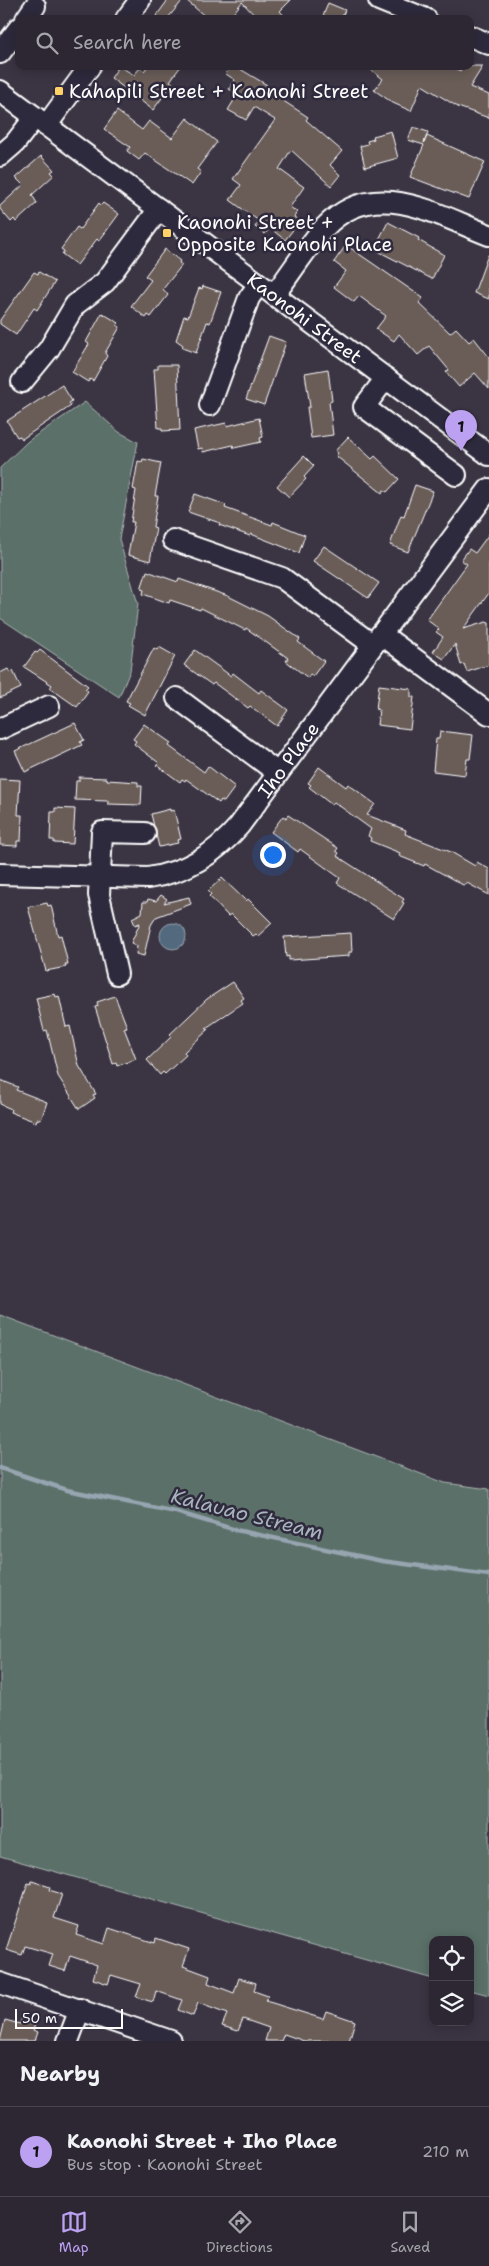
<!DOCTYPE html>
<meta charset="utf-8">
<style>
body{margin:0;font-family:"Shantell Sans",sans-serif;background:#342f3a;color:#f1f3f6}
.controls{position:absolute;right:15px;bottom:15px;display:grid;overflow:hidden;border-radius:10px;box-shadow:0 2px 12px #0003}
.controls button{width:45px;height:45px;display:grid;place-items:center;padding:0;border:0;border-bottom:1px solid #48444d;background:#2c2732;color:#f1f3f6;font:25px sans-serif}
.scale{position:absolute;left:15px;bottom:12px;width:108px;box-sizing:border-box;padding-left:5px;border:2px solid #fff;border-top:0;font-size:14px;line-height:18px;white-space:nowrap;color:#fff;-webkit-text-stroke:4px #2f2a3d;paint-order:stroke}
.you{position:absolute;left:272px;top:854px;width:18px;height:18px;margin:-12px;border:4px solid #fff;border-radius:50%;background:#1a73e8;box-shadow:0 0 0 8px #1a73e833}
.badge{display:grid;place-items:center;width:32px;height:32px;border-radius:50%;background:#bca0f2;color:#111;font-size:16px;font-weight:700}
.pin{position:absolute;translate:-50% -41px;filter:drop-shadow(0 1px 2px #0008)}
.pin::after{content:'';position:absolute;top:26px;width:18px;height:15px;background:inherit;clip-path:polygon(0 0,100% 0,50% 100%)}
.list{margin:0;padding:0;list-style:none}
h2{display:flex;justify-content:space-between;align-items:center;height:65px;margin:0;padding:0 20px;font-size:21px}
h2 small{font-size:16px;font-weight:400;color:#a6a5ac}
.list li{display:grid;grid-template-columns:32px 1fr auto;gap:15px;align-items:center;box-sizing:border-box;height:90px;padding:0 20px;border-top:1px solid #48444d}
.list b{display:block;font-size:19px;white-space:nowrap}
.list p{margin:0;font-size:16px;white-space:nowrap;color:#a6a5ac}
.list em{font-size:16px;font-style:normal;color:#a6a5ac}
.icon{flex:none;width:28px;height:28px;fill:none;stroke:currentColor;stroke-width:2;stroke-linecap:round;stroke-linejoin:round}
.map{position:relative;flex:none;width:489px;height:2041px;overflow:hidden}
.search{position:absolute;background:#2c2732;box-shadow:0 2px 12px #0003;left:15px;right:15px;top:15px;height:55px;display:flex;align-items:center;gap:12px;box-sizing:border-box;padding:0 18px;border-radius:10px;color:#a6a5ac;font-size:19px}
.sheet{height:155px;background:#2c2732}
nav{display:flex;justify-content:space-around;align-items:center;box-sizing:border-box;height:70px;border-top:1px solid #48444d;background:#2c2732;font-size:14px;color:#a6a5ac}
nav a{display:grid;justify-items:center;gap:2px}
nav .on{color:#bca0f2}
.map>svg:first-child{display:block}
.green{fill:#5a6f68;stroke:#acb7b4}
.water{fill:#52697d;stroke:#97a5b1}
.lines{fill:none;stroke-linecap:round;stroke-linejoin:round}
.stream{stroke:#97a5b1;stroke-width:4.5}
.building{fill:#6a5d59;stroke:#fff}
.minor-casing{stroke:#fff;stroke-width:24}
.minor{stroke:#2f2a3d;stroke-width:20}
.poi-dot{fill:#ffd166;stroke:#2f2a3d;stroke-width:2}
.labels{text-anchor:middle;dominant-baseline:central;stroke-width:5;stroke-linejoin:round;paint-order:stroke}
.poi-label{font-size:19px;fill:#fff;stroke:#2f2a3d;text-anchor:start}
.street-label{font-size:19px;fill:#fff;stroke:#2f2a3d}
.water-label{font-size:20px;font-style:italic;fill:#a8b4be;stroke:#2f2a3d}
</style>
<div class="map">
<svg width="489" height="2041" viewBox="0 0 489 2041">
<rect width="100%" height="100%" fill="#3b3443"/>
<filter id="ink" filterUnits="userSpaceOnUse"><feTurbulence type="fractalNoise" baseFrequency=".02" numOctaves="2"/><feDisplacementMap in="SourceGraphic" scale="10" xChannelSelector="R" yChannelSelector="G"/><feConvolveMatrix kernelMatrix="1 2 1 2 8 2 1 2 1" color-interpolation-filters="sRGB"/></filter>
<g filter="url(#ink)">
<!-- green -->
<g class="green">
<polygon points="85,402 119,432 138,442 119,539 138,604 130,671 119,697 0,618 0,468 28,441"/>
<polygon points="0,1315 445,1483 489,1489 489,1995 470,1990 470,1940 433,1940 433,1979 0,1856"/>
</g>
<!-- water -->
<circle class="water" cx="173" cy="936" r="13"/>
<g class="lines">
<!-- stream -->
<polyline class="stream" points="0,1468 67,1490 176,1512 236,1530 382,1561 489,1575"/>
</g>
<!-- building -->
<g class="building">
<polygon points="168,0 183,0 167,19 154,19"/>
<polygon points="186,0 291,0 280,11 287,19 258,19 242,2 229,19 208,19"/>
<polygon points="328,3 345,10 341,19 322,19"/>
<polygon points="119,66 134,75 140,68 144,71 148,66 181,66 170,81 173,83 153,110 111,78"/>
<polygon points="231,66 235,66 267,85 265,89 308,117 306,120 342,151 330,165 340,175 331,186 291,150 279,169 304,187 290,207 297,212 294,217 300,221 285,240 270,228 265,234 255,227 259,221 230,200 241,185 233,179 275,120 254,107 246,120 228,110 238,94 229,89 235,80 226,74"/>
<polygon points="366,66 451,66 460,71 463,66 483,66 470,87 489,95 489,118 458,107 422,85 411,111 393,103 374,90 383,79"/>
<polygon points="117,111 142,130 149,121 172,138 187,118 217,142 197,169 201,172 192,185 145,153 139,160 127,151 130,147 104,129"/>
<polygon points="413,127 428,132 424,143 427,136 485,162 469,199 410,177 424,145 408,140"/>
<polygon points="391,131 398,158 365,167 360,146 368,144 367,141 374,139 373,136"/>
<polygon points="41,156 54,170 51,172 54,175 32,195 37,203 16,222 14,219 11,222 0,209 0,206 23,185 16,178"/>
<polygon points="99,203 101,205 103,203 119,214 99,241 97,239 77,265 62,254 64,251 61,249 77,227 80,229"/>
<polygon points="388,222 419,238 418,240 444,255 432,279 374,249"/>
<polygon points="346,245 423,298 419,303 450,333 456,328 469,342 474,338 489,357 489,389 475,373 459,387 446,372 449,370 429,346 418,355 399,334 394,341 376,329 386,316 359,296 354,302 334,287 346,271 334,262"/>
<polygon points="165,249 180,261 179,263 182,265 163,289 168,295 151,317 148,315 146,318 131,306 151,280 145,276"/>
<polygon points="488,255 489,255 489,299 474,293"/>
<polygon points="34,272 38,274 39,272 55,282 37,310 34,308 16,335 0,324 0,320"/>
<polygon points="203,286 221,292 210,323 207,322 196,353 182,348 183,345 176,340 184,316 188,317 199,288 202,289"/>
<polygon points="102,313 119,323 117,325 120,327 105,353 107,356 93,381 90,379 88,382 72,372 89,344 86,342"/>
<polygon points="269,336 286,342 264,405 246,399"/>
<polygon points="158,365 177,365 180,430 162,431 162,428 158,428 154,369 158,369"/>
<polygon points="328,369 332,401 329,402 333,435 311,438 307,407 310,407 305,373"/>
<polygon points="62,385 72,401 69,403 71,406 22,439 20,436 17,437 7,421"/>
<polygon points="259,418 263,437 260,438 261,442 234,448 233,445 203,452 202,448 198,449 194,430 226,423 227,426"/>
<polygon points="348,437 372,459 375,456 399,479 387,492 384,490 382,493 336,456 338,453 335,451"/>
<polygon points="304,456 314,466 304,477 306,479 289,497 277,486"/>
<polygon points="143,459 161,463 155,496 158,496 153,527 156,528 150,561 128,555 134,522 131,522 136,490 133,489 138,461 142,462"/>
<polygon points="415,485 433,491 408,552 390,545 401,515 404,516"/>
<polygon points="195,494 226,505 225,508 272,525 273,522 305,535 299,553 251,534 250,536 219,525 220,523 188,512"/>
<polygon points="489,534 489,593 463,629 486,622 489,623 489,665 467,672 464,664 461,665 455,644 444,659 433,652 443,637 436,632 439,629 427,620 467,564 461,560 469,549 475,553"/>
<polygon points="324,546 379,583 368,598 313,561"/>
<polygon points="147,571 178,582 179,579 228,596 268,616 300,639 298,642 324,661 313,676 310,674 308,678 286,661 288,658 246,628 245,630 201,608 200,610 170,600 169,603 143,594 144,590 141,589"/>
<polygon points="159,647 175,656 145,715 128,705 130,703 126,701 154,648 157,650"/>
<polygon points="40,650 88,686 85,689 88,691 77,707 50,688 52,685 24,667 35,652 37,653"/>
<polygon points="195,650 231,676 233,673 259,693 261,690 288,710 277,726 250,706 248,708 214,683 212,685 184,665"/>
<polygon points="8,669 10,672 13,671 21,688 0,698 0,673"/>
<polygon points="379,685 411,689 411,697 414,697 410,729 377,725 379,710 376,709"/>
<polygon points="75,723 84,740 80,742 82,745 25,772 15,751"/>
<polygon points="144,724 171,743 169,746 204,772 208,766 235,787 224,802 221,800 219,803 186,779 185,781 182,779 180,782 157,765 159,763 134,744 136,741 133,739"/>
<polygon points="440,731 473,735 470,759 467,759 465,775 433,771 436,739 439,739"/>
<polygon points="319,767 346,787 348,784 375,804 367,815 406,830 405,834 451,852 475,866 477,862 489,869 489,895 467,883 463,885 425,864 424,866 399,856 400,853 370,841 371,838 368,836 371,829 334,802 332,805 309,787 311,785 308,783"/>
<polygon points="79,777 107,778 107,780 138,782 138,786 142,786 141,805 108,804 108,801 75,800 76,781 79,781"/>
<polygon points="0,779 20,780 18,815 22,815 21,841 17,841 17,846 0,845"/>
<polygon points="55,808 75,809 73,844 54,843 54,840 50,840 51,812 55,812"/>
<polygon points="170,809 170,811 174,810 181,839 177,840 178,843 159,847 151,814"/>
<polygon points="288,815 338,848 336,851 339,853 337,856 404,899 402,902 404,903 394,919 337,883 340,878 300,849 298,852 271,832 283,816 286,818"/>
<polygon points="222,878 246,901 248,899 272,923 258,936 256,934 253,936 231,914 228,916 209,896 211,894 208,891"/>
<polygon points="161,895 167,899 164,903 189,897 191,904 156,917 151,925 144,956 136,954 137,946 131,943 140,923 135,925 132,918 142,913 143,902 147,902 148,899 156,901"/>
<polygon points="47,903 48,906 51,905 58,936 61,935 68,964 65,964 66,967 46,971 28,907"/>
<polygon points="351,933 352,952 349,952 349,956 289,960 289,956 286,957 284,937"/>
<polygon points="233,982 244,998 241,1000 243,1003 206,1028 208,1030 184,1052 186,1055 165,1074 163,1072 160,1075 147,1060 171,1037 169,1035 207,999"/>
<polygon points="55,994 56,997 59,996 66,1027 70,1026 79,1066 96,1094 93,1095 95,1098 79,1109 58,1076 47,1030 44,1031 36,998"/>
<polygon points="115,996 127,1027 124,1028 136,1059 117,1066 116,1063 113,1064 95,1007 98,1006 97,1002"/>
<polygon points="0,1080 18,1087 16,1090 47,1102 41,1120 37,1119 36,1122 10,1112 11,1109 0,1104"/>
<polygon points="32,1881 50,1887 49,1890 62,1894 54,1918 79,1926 76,1935 104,1944 109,1928 155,1943 156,1938 189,1949 183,1966 210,1976 208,1983 234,1993 239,1978 256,1983 254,1991 268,1996 266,2001 323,2019 326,2011 355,2021 349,2041 304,2041 284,2034 281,2041 265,2041 269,2028 243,2019 238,2031 222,2026 227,2014 198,2003 193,2016 178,2010 182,2000 156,1991 153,2002 136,1997 141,1984 111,1975 108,1984 93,1979 97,1965 70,1956 65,1971 49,1966 53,1954 25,1946 22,1955 6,1950 28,1883 31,1884"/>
<polygon points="22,2018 36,2022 33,2030 38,2032 35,2041 0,2041 5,2020 20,2024"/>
</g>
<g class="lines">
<!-- minor casing -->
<g class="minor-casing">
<g id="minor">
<polyline points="379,0 426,19"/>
<polyline points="26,19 35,6"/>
<polyline points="126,19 140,0"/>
<polyline points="470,36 489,44"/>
<polyline points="0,53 19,28"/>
<path id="s1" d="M0 91 489 455"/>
<polyline points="46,126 90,66"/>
<polyline points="0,156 15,143 35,117"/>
<path d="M274 295C291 273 306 248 324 228 373 175 435 214 489 235"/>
<polyline points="386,378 364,407 456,475"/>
<polyline points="22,382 49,349 75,305 105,282 159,209"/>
<polyline points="210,405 249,298 259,284"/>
<polyline points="173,540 282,578 373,645"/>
<polyline points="381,634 489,714"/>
<polyline points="177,698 278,773"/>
<polyline points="0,729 49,706"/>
<path id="s2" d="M0 874 148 878C186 872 214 855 239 826L489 489"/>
<polyline points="117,974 99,895 102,832 145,833"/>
<polyline points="0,1983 171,2041"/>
<polyline points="68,2041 80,2009"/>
</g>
</g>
<!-- minor -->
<use href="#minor" class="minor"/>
</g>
</g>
<!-- markers -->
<g class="poi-dot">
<rect x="54" y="86" width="10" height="10" rx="2.5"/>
<rect x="162" y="228" width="10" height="10" rx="2.5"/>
</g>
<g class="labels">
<!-- poi labels -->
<g class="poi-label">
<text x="69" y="91">Kahapili Street + Kaonohi Street</text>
<text x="177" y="222">Kaonohi Street +<tspan x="177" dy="22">Opposite Kaonohi Place</tspan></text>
</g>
<!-- street labels -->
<g class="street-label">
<text stroke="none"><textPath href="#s1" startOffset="380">Kaonohi Street</textPath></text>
<text stroke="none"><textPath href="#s2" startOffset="338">Iho Place</textPath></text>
</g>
<!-- water labels -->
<g class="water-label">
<text transform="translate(247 1514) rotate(14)">Kalauao Stream</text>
</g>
</g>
</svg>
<div class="controls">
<button><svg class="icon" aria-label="locate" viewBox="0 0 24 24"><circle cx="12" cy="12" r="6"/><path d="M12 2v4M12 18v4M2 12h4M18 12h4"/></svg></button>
<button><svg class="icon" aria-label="layers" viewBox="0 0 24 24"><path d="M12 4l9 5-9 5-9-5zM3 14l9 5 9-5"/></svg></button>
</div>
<div class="scale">50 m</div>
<div class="you"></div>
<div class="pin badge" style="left:461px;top:451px">1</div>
<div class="search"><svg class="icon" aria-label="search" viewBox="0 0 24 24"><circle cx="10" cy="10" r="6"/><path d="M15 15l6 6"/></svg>Search here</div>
</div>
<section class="sheet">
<h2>Nearby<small></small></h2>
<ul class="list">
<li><span class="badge">1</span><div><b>Kaonohi Street + Iho Place</b><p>Bus stop · Kaonohi Street</p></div><em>210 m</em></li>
</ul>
</section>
<nav>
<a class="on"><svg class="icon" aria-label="map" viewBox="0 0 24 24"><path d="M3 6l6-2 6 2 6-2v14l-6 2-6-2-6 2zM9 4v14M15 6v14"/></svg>Map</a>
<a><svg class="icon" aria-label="directions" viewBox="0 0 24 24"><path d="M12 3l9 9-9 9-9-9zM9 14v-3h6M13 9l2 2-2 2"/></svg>Directions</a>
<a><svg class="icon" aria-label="saved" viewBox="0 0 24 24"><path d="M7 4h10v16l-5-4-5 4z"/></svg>Saved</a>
</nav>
